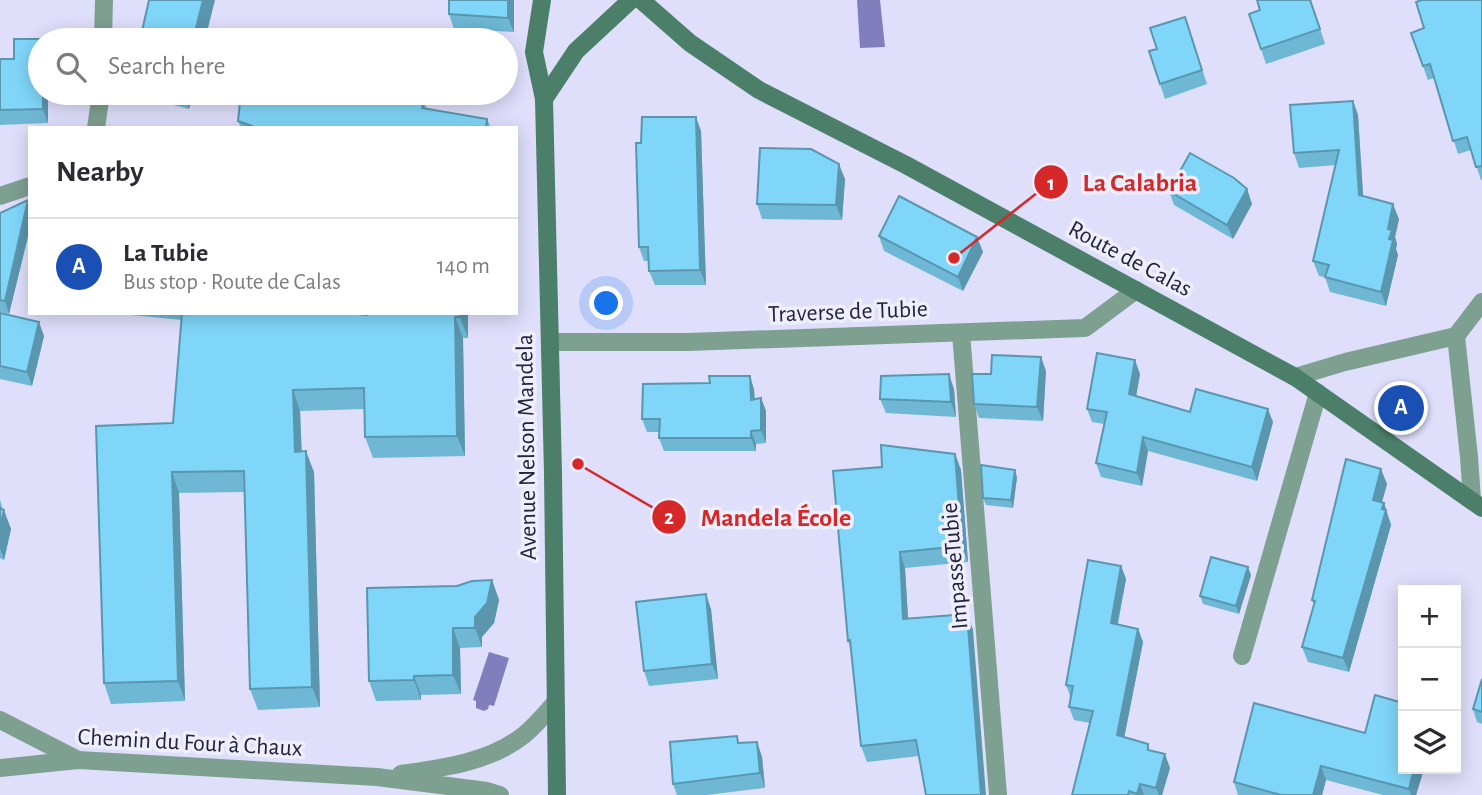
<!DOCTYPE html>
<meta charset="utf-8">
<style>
body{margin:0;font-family:"Alegreya Sans",sans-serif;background:#f2f2f3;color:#2b2b33}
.controls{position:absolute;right:21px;bottom:21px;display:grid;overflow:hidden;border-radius:0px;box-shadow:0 4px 18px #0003}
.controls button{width:63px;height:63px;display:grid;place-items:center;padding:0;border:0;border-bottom:2px solid #e1e1e2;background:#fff;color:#2b2b33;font:35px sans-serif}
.you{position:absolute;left:607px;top:304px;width:24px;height:24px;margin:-18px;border:5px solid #fff;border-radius:50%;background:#1a73e8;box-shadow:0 0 0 10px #1a73e833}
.badge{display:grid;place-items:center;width:46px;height:46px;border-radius:50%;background:#d93025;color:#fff;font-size:23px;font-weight:700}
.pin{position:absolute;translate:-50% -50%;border:4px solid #fff;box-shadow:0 2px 7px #0006}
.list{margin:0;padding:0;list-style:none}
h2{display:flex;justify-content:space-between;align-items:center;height:91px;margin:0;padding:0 28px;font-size:30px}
h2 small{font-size:23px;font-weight:400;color:#7c7c81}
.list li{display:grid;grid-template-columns:46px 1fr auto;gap:21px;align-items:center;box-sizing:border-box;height:98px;padding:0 28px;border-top:2px solid #e1e1e2}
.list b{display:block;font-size:26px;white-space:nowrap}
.list p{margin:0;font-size:23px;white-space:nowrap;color:#7c7c81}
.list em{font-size:23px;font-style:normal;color:#7c7c81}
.icon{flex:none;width:38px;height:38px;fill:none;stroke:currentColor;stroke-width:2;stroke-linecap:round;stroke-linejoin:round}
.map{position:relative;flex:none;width:1482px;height:795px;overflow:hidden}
.search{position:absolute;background:#fff;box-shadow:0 4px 18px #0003;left:28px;top:28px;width:490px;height:77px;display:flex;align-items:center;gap:18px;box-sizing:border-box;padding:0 24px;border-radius:38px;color:#7c7c81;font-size:26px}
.panel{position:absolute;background:#fff;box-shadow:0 4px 18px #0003;left:28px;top:126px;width:490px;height:189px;border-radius:0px}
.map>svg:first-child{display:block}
.water{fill:#817ebd}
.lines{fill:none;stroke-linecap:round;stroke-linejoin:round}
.lane{stroke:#7ea090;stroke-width:18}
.street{stroke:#7ea090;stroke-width:18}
.secondary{stroke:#4b7f69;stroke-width:18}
.wall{fill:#6eb8d6}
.shaded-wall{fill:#5a96ae}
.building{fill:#80d6f9;stroke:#5a96ae;stroke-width:2}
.labels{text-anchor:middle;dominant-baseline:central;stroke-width:7;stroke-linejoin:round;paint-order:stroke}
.street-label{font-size:24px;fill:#24223c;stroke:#eeeefc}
.leader{fill:none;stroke:#d62828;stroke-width:2.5}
.callout-dot{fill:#d62828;stroke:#eeeefc;stroke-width:2.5}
.mark-label{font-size:21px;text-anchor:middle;font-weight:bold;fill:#fff}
.callout-label{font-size:26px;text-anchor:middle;font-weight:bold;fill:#d62828;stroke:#eeeefc;stroke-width:7;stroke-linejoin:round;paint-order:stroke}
</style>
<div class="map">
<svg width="1482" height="795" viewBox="0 0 1482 795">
<rect width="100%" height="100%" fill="#dfdffc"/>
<!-- water -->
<g class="water">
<polygon points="857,0 880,0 885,47 860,48"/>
<polygon points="489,652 509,658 494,706 489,705 488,709 484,711 476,708 476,701 473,700"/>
</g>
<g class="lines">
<!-- lane -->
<polyline class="lane" points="1242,656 1318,393"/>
<!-- street -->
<g class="street">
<polyline points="103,40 104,0"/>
<polyline points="96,128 101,93"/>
<polyline points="0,196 30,186"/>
<polyline points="961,333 998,795"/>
<polyline points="1456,336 1469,457 1472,500"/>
<polyline points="550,342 688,342 1085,328 1136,290"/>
<polyline points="1295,377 1345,362 1456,336 1482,302"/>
<polyline points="0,720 78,760"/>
<polyline points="0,768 78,760 377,777 487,791 500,795"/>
<path d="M401 774C443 768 490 762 524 735 535 726 545 714 554 704"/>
</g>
<!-- secondary -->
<g class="secondary">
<polyline points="542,0 534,52 544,99 553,473 557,795"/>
<polyline points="641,0 690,43 759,90 906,165 1295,377 1482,508"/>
<polyline points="544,99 576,51 631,0"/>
</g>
</g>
<!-- wall -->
<g class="wall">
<polygon points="449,0 514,0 514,32 454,29 449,14"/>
<polygon points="1311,0 1325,44 1266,64 1261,49 1260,10"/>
<polygon points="1482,0 1482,180 1481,180 1471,150 1458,154 1434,78 1428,80 1411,33 1424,28"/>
<polygon points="1185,17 1207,84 1165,99 1149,51 1157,49"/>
<polygon points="42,39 48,123 0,125 0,59 14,59"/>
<polygon points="137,93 193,93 189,109 138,96"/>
<polygon points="424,101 427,109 487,119 491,128 241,128 238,121"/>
<polygon points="1353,101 1358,115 1363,196 1399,219 1395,237 1397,244 1396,249 1398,255 1386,306 1330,292 1325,277 1319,276 1313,261 1336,165 1299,168 1294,153"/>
<polygon points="701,131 706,285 655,285 649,271 649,261 644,261 639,247 641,143"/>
<polygon points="845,179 842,220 762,219 757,204"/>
<polygon points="1247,189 1252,204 1233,239 1174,205 1169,191"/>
<polygon points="28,200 30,204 30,228 9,314 0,312 0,213"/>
<polygon points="879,236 983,252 963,291 884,251"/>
<polygon points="0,313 44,336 32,386 0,379"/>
<polygon points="111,313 349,313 367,315 468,313 468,338 463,338 465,456 373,458 365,437 364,409 300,411 302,452 314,472 320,707 258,710 250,689 245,492 179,493 185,701 111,704 104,683 173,423 182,320"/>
<polygon points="1046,371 1043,421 979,418 974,404"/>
<polygon points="1140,374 1136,396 1190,412 1273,422 1257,481 1148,451 1142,486 1101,477 1096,463 1104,424 1092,422 1087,409"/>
<polygon points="754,389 755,399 761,398 766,411 766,443 756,444 756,451 664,451 659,438 659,432 647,432 642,419"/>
<polygon points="954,389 956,417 886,413 880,399"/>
<polygon points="955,454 961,470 968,562 905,568 908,619 967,614 973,630 919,756 867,762 861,746 851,649 848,641 882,467"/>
<polygon points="1017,477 1013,508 986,505 983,498"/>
<polygon points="1387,484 1382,503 1384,503 1391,525 1349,672 1308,662 1302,647 1314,605 1312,600"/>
<polygon points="0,500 2,506 2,509 11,529 4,560 0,558"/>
<polygon points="1121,566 1126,579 1118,624 1138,629 1143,642 1124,737 1151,751 1170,768 1162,795 1072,795 1090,723 1074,720 1069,707 1071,698 1066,685"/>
<polygon points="1251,575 1239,614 1203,604 1200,596"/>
<polygon points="492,580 499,600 494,623 482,637 482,647 460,648 461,694 421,695 421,700 376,701 369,681 457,586"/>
<polygon points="711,609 718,679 649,686 644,671"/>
<polygon points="1482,679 1482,724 1477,722 1473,709"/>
<polygon points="1254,703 1403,769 1424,769 1416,795 1383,795 1326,780 1322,795 1238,795 1234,782"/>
<polygon points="757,742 762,757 765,788 707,795 677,795 673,784 740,743"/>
</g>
<!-- shaded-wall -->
<g class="shaded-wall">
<polygon points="203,0 215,0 205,40 193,40"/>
<polygon points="508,0 514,0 514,32 508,18"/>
<polygon points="43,93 48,93 48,123 43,109"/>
<polygon points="183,93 193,93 189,109"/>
<polygon points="1353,101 1358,115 1364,210 1359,195"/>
<polygon points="696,117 701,131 706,285 700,270"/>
<polygon points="839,164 845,179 842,220 836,205"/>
<polygon points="1247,189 1252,204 1233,239 1227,225"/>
<polygon points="28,200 30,204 30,228 9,314 5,301"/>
<polygon points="1393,204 1399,219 1395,237 1397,244 1396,249 1398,255 1386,306 1381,292 1389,239 1388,229"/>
<polygon points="977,237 983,252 963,291 958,277"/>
<polygon points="460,313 468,313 468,338 460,317"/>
<polygon points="455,317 463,338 465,456 457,436"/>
<polygon points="39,322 44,336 32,386 27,372"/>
<polygon points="1041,357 1046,371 1043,421 1037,407"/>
<polygon points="1135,360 1140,374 1134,408 1129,394"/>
<polygon points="949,374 954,389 956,417 951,402"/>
<polygon points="750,376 754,389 755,413 751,400"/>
<polygon points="293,390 300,411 302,473 295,452"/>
<polygon points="761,398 766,411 766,443 761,430"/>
<polygon points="1268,409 1273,422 1257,481 1252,467"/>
<polygon points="751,431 756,444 756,451 751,438"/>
<polygon points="1143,437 1148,451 1142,486 1137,473"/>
<polygon points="306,451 314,472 320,707 312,687"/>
<polygon points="955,454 961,470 968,562 962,546"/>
<polygon points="1381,469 1387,484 1378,514 1373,500"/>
<polygon points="1015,470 1017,477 1013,508 1011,500"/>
<polygon points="172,472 179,493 185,701 178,681"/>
<polygon points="1384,503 1391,525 1349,672 1343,658"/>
<polygon points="4,510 11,529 4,560 0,548 0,527"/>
<polygon points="900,552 905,568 909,635 903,619"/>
<polygon points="1121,566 1126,579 1115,636 1111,623"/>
<polygon points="1248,567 1251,575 1239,614 1236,606"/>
<polygon points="492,580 499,600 494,623 482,637 482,647 475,628 475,617"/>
<polygon points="706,594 711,609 718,679 712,664"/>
<polygon points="967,614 973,630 986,795 981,795"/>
<polygon points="453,628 460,648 461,694 453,675"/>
<polygon points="1138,629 1143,642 1122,749 1117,735"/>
<polygon points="414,676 421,695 421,700 414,680"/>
<polygon points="757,742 762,757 765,788 760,773"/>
<polygon points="1165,754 1170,768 1162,795 1159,795 1156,788"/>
<polygon points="1321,766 1326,780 1322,795 1313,795"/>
<polygon points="1414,769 1424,769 1416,795 1411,795 1409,789"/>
<polygon points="1140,784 1144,795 1138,795 1137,794"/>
</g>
<!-- building -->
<g class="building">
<polygon points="149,0 203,0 193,40 140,40"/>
<polygon points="449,0 508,0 508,18 449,14"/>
<polygon points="1257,0 1310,0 1320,29 1261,49 1249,14 1260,10"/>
<polygon points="1422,0 1482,0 1482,166 1476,167 1467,137 1453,141 1430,64 1423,66 1411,33 1424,28 1416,2"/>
<polygon points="1185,17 1202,70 1160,84 1149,51 1157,49 1150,28"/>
<polygon points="14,39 42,39 42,40 40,40 40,93 43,93 43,109 0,110 0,59 14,59"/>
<polygon points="241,93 391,93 424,101 422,108 487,119 486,128 252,128 252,126 238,121"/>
<polygon points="1353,101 1359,195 1393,204 1388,229 1392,230 1389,239 1393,240 1381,292 1325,277 1329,265 1313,261 1339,150 1294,153 1290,105"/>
<polygon points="642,117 696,117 700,270 649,271 648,247 639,247 636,143 641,143"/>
<polygon points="760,148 811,149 839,164 836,205 757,204"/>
<polygon points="1190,153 1234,178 1247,189 1227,225 1169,191"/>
<polygon points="899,196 977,237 958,277 879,236"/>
<polygon points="28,200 5,301 0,300 0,213"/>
<polygon points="0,313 39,322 27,372 0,366"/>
<polygon points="182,313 349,313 367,315 367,313 460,313 460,317 455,317 457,436 365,437 364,388 293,390 295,452 306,451 312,687 250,689 244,471 172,472 178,681 104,683 96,426 173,423"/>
<polygon points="1097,353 1135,360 1129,394 1190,412 1196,389 1268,409 1252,467 1143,437 1137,473 1096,463 1107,412 1087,409"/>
<polygon points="992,355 1041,357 1037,407 974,404 972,374 991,374"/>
<polygon points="949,374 951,402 880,399 881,376"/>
<polygon points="709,376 750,376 751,400 761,398 761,430 751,431 751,438 659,438 660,419 642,419 643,384 710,383"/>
<polygon points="881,445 955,454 962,546 900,552 903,619 967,614 981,795 926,795 916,740 861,746 850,640 848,641 833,471 882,467"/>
<polygon points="1346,459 1381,469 1373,500 1384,503 1382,509 1386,510 1343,658 1302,647 1315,601 1312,600"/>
<polygon points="981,465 1015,470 1011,500 983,498"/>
<polygon points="0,508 4,510 0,527"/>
<polygon points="1211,557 1248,567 1236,606 1200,596"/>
<polygon points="1088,560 1121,566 1111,623 1138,629 1117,735 1148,744 1148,750 1165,754 1156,788 1140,784 1137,794 1129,791 1128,795 1072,795 1093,711 1069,707 1073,686 1066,685"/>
<polygon points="492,580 487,603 475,617 475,628 453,628 453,675 414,676 414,680 369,681 367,588 457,586 472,581"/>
<polygon points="706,594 712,664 644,671 636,602"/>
<polygon points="1482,679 1482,712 1473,709"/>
<polygon points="1375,695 1403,703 1403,769 1414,769 1409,789 1321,766 1313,795 1281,795 1234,782 1254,703 1365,733"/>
<polygon points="737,736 738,743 757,742 760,773 673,784 670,742"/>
</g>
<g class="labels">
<!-- street labels -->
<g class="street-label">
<text transform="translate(1130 259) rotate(28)">Route de Calas</text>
<text transform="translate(848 312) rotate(-2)">Traverse de Tubie</text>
<text transform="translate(527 447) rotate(-91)">Avenue Nelson Mandela</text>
<text transform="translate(955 566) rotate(-95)">ImpasseTubie</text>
<text transform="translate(190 743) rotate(3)">Chemin du Four à Chaux</text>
</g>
</g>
<!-- callouts -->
<path class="leader" d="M954 258L1051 182M578 464L669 517"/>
<g class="callout-dot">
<circle cx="954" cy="258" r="7"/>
<circle cx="578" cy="464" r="7"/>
<circle cx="1051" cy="182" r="18"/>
<circle cx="669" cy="517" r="18"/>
</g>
<g class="mark-label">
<text x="1051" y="190">1</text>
<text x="669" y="524">2</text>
</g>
<g class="callout-label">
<text x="1140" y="191">La Calabria</text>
<text x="776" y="526">Mandela École</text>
</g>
</svg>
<div class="controls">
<button>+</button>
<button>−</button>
<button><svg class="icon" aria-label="layers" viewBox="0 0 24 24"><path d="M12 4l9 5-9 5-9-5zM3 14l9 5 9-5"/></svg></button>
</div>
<div class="you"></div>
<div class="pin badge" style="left:1401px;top:408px;background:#1a4fb4">A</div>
<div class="search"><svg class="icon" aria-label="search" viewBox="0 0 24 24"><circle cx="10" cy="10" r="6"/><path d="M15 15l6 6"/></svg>Search here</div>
<section class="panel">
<h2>Nearby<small></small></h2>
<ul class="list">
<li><span class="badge" style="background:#1a4fb4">A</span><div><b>La Tubie</b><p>Bus stop · Route de Calas</p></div><em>140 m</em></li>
</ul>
</section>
</div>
